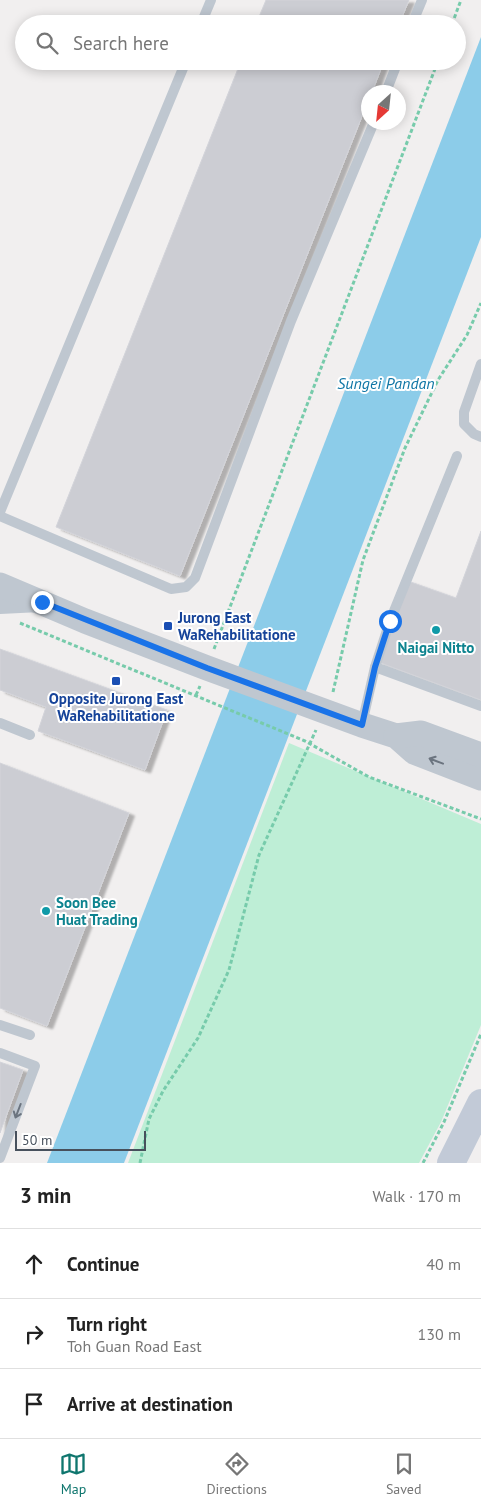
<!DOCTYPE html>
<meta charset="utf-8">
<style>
body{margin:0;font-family:"PT Sans",sans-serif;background:#f6f6f6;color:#222}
.compass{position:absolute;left:361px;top:85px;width:45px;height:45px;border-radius:50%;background:#fff;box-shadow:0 2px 12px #0003;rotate:207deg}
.scale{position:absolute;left:15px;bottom:12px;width:131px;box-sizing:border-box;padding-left:5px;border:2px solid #47505c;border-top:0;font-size:14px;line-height:18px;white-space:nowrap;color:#47505c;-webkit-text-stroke:4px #fff;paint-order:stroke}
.stop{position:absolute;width:15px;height:15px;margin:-11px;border:4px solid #1a73e8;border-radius:50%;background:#fff}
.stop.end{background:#1a73e8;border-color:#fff;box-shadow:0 1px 5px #0008}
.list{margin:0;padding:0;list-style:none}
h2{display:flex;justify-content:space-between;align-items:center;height:65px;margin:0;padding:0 20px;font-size:21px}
h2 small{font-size:16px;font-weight:400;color:#767676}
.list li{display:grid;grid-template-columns:32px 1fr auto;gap:15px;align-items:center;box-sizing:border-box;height:70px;padding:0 20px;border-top:1px solid #e0e0e0}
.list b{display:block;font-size:19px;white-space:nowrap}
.list p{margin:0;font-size:16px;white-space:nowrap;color:#767676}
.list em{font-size:16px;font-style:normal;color:#767676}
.icon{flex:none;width:28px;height:28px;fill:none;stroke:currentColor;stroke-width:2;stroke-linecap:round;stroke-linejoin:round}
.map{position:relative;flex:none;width:481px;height:1163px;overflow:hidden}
.search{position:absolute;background:#fff;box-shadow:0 2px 12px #0003;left:15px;right:15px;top:15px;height:55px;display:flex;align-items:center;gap:12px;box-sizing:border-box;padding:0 18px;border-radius:28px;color:#767676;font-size:19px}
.sheet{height:275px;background:#fff}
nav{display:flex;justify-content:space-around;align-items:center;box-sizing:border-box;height:70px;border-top:1px solid #e0e0e0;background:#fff;font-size:14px;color:#767676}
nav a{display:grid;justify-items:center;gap:2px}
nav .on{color:#0f766e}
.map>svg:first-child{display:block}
.green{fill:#beeed6}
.water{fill:#8ccce9}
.building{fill:#cccdd3;stroke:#d3d4da;filter:url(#shadow)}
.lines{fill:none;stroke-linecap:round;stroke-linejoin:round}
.path{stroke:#77cbab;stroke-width:3;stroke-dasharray:4 2.5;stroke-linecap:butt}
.service{stroke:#bfc7d0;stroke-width:10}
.minor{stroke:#bfc7d0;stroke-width:20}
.tertiary{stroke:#bfc7d0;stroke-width:25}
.secondary{stroke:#c2cad7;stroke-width:28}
.oneway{stroke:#6b747f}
.route{stroke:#1a73e8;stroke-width:6}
.transit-dot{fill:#1a4fb4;stroke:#fff;stroke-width:2}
.culture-dot{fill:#0f9aa8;stroke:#fff;stroke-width:2}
.labels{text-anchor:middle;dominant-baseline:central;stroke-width:4;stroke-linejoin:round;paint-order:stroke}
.transit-label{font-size:15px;font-weight:bold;fill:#164399;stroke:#fff;text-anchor:start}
.culture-label{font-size:15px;font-weight:bold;fill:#0d838f;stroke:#fff}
.water-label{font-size:16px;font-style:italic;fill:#1076a5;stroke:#fff}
</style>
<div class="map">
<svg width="481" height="1163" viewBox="0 0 481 1163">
<defs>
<filter id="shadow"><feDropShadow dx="5.5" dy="3" stdDeviation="1" flood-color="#0004"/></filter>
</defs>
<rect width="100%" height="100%" fill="#f1efef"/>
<!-- green -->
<polygon class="green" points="289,743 481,824 481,1025 441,1122 419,1163 128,1163"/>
<!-- water -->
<polygon class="water" points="481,37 481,237 124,1163 47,1163"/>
<!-- building -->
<g class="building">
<polygon points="266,0 409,0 399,24 256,24"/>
<polygon points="241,61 384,61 372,92 368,92 368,101 180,576 56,527"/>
<polygon points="481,531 481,700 378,662 408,581 456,598"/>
<polygon points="0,649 167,710 145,770 38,731 46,707 0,690"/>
<polygon points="0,763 129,813 47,1026 0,1008"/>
<polygon points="0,1062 23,1070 0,1133"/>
</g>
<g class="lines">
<!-- path -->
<g class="path">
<polyline points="452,24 461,0"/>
<polyline points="20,623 305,741 369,777 481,819"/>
<polyline points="214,649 438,61"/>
<polyline points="333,692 363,560 405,448 438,380 467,335 481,303"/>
<polyline points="196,695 200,686"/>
<polyline points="140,1163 149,1119 163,1091 198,1038 229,970 259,855 316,730"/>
<polyline points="423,1163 444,1122 481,1034"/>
</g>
<!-- service -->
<g class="service">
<polyline points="201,24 211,0"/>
<polyline points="412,24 422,0"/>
<polyline points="386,92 398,61"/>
<polyline points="481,364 464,412 464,424 474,434 481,437"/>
<polyline points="0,512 186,61"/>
<polyline points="0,516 171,589 186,587 195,578 291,321 374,122"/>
<polyline points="375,667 481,706"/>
<polyline points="0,723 30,735"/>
<polyline points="362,724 375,667 390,621 457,456"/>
<polyline points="0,1025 30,1035"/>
<polyline points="0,1053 35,1066 0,1158"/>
</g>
<!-- minor -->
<polyline class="minor" points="0,604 40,602"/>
<!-- tertiary -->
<g class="tertiary">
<polyline points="0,585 85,621 207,668 362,725 396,736 414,752 481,778"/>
<polyline points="396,736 421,733 481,755"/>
</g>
<!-- secondary -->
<polyline class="secondary" points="451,1163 481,1103"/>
</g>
<!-- one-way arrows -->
<defs><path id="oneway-shaft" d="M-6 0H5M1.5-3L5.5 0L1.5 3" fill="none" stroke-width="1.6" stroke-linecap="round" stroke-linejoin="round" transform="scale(1.25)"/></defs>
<g class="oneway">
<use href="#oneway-shaft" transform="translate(436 761) rotate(-159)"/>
<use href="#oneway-shaft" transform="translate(18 1111) rotate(111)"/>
</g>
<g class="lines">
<!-- route -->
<polyline class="route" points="42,602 207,668 362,725 375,667 390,621"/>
</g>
<!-- markers -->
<g class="transit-dot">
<rect x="163" y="621" width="10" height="10" rx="2.5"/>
<rect x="111" y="676" width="10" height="10" rx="2.5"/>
</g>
<g class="culture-dot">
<circle cx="436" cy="630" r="5"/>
<circle cx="46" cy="911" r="5"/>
</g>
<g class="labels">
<!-- transit labels -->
<g class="transit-label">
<text x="178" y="617">Jurong East<tspan x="178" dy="17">WaRehabilitatione</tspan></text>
<text x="116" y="698" text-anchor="middle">Opposite Jurong East<tspan x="116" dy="17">WaRehabilitatione</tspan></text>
</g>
<!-- culture labels -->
<g class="culture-label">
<text x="436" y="647">Naigai Nitto</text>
<text x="56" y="902" text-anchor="start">Soon Bee<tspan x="56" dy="17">Huat Trading</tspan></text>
</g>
<!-- water labels -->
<g class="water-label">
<text x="386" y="383">Sungei Pandan</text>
</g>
</g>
</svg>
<svg class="compass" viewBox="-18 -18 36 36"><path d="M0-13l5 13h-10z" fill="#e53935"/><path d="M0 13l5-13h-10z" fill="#767676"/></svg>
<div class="scale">50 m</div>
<div class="stop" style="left:390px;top:621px"></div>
<div class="stop end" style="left:42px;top:602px"></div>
<div class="search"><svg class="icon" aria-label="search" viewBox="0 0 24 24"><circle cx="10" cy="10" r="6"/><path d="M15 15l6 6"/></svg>Search here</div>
</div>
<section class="sheet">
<h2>3 min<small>Walk · 170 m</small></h2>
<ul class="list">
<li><svg class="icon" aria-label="ahead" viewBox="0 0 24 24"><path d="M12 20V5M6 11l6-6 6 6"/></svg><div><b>Continue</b></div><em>40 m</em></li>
<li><svg class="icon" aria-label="right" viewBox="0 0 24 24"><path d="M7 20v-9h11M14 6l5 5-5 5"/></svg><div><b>Turn right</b><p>Toh Guan Road East</p></div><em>130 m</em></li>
<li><svg class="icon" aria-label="arrive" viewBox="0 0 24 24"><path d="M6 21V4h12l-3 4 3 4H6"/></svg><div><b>Arrive at destination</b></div></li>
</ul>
</section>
<nav>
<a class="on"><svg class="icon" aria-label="map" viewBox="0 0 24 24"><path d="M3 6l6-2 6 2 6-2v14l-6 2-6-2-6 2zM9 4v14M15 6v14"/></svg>Map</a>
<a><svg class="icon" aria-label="directions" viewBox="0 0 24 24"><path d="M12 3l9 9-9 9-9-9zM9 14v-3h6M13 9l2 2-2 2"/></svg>Directions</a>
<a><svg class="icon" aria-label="saved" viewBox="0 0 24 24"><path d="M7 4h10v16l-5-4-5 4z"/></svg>Saved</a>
</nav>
